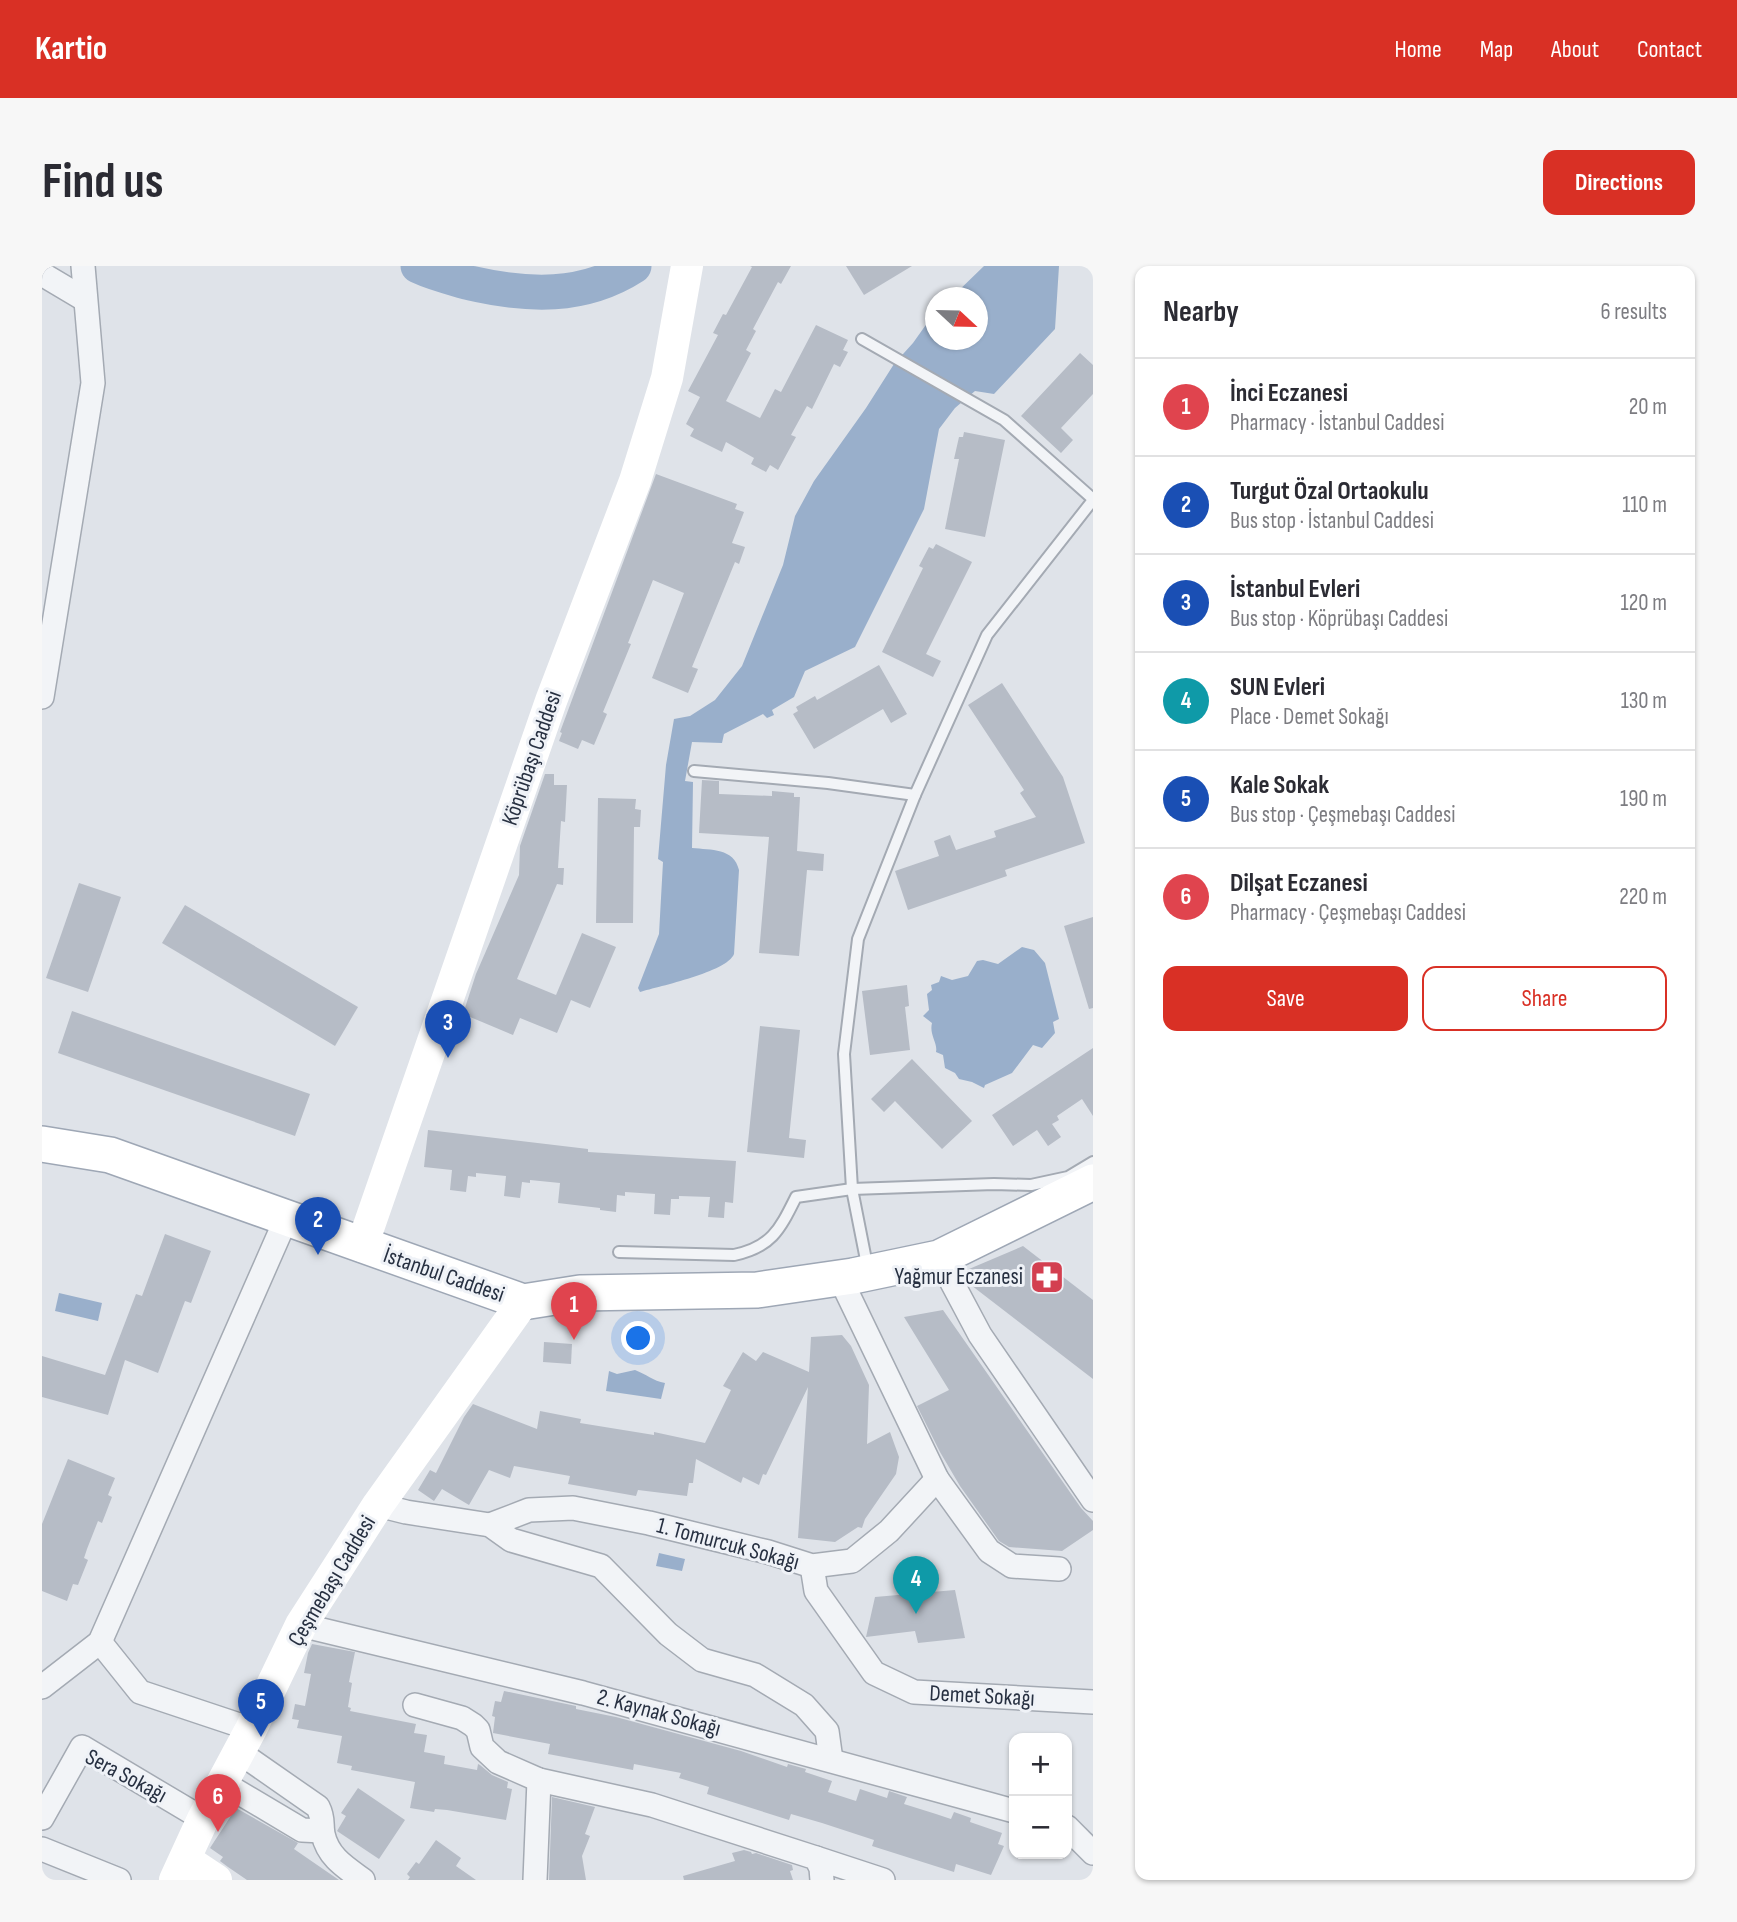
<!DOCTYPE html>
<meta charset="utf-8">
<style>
body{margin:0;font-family:"Sofia Sans Condensed",sans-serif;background:#f7f7f7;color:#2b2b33}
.controls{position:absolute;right:21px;bottom:21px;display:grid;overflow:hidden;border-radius:14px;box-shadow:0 2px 5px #0004}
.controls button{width:63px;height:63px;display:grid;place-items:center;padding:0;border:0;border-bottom:2px solid #e1e1e2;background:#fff;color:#2b2b33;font:35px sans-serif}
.compass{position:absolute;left:883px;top:21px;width:63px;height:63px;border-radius:50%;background:#fff;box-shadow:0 2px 5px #0004;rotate:112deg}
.you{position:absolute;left:597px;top:1073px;width:24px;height:24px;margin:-18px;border:5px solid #fff;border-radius:50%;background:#1a73e8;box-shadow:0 0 0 10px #1a73e833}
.badge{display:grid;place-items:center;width:46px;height:46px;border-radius:50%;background:#d93025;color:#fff;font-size:23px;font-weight:700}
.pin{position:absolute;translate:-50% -58px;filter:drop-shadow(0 2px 4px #0008)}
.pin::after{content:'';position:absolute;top:37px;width:24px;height:21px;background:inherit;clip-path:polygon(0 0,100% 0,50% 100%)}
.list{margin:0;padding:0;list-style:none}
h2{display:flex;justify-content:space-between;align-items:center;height:91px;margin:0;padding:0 28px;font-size:30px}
h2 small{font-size:23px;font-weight:400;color:#7c7c81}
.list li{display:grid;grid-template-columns:46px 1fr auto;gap:21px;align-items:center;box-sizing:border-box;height:98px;padding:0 28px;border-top:2px solid #e1e1e2}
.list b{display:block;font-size:26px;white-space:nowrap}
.list p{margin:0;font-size:23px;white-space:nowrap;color:#7c7c81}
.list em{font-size:23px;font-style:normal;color:#7c7c81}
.actions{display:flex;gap:14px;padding:21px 28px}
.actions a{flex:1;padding:16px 0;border:2px solid #d93025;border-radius:14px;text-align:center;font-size:24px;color:#d93025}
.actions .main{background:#d93025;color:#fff}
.map{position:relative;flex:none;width:1051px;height:1614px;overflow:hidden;border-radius:14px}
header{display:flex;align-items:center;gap:42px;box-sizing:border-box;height:98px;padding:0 35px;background:#d93025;color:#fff}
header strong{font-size:33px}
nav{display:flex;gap:38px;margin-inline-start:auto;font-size:24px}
.intro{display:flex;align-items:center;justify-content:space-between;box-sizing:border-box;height:168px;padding:0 42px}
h1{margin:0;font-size:49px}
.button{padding:18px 32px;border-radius:14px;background:#d93025;color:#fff;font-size:24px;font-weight:700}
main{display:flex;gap:42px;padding:0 42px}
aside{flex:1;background:#fff;border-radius:14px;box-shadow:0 2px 5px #0004}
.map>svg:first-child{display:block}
.water{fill:#99afcb}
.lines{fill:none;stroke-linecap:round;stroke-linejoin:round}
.river{stroke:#99afcb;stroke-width:35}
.building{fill:#b6bcc6}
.lane-casing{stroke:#a4aab3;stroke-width:14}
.street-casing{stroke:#a4aab3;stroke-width:26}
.primary-casing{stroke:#9ea7b5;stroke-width:38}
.lane{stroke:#f2f4f7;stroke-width:10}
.street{stroke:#f2f4f7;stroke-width:23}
.secondary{stroke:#fff;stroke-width:32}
.primary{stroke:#fff;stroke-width:35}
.labels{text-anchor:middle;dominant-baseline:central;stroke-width:6;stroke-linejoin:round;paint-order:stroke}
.street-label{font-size:23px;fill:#273041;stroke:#eff2f7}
.poi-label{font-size:23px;fill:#273041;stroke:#eff2f7;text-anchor:end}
</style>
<header>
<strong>Kartio</strong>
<nav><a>Home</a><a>Map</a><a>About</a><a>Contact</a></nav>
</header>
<div class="intro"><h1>Find us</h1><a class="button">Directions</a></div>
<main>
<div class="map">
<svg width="1051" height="1614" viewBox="0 0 1051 1614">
<rect width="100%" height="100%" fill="#dfe3e9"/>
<!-- water -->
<g class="water">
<path d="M942 0H1017L1013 63 952 128 933 125 913 142 897 163 882 243 813 381 763 405 752 431 730 444 732 449 725 452 721 448 682 468 680 477 650 476 643 515 651 516 650 582C669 584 692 582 697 604L692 688C685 706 618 720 598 726L596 722 617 668 621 596 616 593 624 499 632 453 648 450 673 434 700 400 741 299 753 250 772 215 824 142 852 98 871 77 893 46 894 74H936V32L910 31Z"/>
<path d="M980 681 992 684 1003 697 1017 753 1011 756 1013 767 1000 782 991 779 970 807 943 819 942 822 930 816 917 813 913 807 903 802 901 789 894 786C896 777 887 769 890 757L881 750 887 744 885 728 890 724 889 719 897 716 899 710 910 714 926 710 935 695 941 694 956 698Z"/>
<polygon points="17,1027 60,1037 56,1055 13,1045"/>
<path d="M593 1104C604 1108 611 1115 623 1117L619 1133 564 1125 567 1105 575 1108Z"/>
<polygon points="617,1287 643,1293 640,1305 614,1300"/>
</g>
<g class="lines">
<!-- river -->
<path class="river" d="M376 0C393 8 410 12 428 17 485 30 541 33 592 0"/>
</g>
<!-- building -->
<g class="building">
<polygon points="708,0 749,0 739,18 736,16 711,63 714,65 704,84 709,87 684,135 718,152 733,123 739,126 774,59 806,74 801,84 806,86 798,101 792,98 770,143 765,140 749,169 754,171 736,204 728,199 724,206 709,198 712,192 684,176 680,186 648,170 652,163 644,158 658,131 646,125 676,69 671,67 681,48 684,49 710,1"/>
<polygon points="804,0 870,0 822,29"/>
<polygon points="1038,87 1051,99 1051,128 1019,162 1031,174 1019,187 979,150"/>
<polygon points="922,166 963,174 943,271 903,263 917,193 912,193 917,171 921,171"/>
<polygon points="614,208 695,238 693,243 702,246 690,277 703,281 697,298 693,296 650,401 656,403 646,427 610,412 642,327 611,314 586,377 589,378 561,446 565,448 552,479 540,474 536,483 517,475 520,467 518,466"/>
<polygon points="894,278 930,296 884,388 899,395 891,411 840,386 881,302 877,300 887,281 891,283"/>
<polygon points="837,399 865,448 849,457 841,443 772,483 751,448 756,445 754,441 773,430 775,434"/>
<polygon points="960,417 1021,511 1043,577 963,604 965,610 866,644 853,605 897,590 892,575 908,569 914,584 954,571 952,565 994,551 978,527 982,524 926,439"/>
<polygon points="503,508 512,508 512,519 525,519 523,556 519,555 516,602 522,602 521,619 515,618 475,713 514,729 540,667 574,681 548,742 529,734 515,767 478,752 471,769 421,748 434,708 477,609 478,580"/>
<polygon points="660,514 677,515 677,528 730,530 730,525 752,527 752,531 758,531 755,585 782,588 781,605 765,604 757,690 717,687 727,571 657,567"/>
<polygon points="556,532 594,533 593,543 599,544 598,561 592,561 591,657 554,657"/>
<polygon points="37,617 79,631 46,726 4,712"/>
<polygon points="143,639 316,741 293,780 120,677"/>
<polygon points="1051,651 1051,742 1047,743 1022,660"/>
<polygon points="865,719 867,740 863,741 868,784 828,789 820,725"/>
<polygon points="30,745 268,828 253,870 16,787"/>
<polygon points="718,760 758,764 747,872 764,874 762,892 705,886"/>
<polygon points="1051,782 1051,850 1040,833 1015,850 1017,854 1010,858 1019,871 1006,880 995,864 971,880 950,849"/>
<polygon points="870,793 930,855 900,883 853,835 842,846 829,833"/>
<polygon points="386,864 546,883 546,886 694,895 691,937 683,936 682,952 666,951 668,931 637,930 637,933 629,933 628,949 612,948 613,928 583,926 583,930 575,929 574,946 558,944 558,942 516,937 518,917 488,914 488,917 480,916 478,932 462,930 464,910 434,907 434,911 426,910 424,926 408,924 410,904 382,901"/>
<polygon points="123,968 169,985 149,1037 143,1035 116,1107 83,1094 66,1149 0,1131 0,1090 63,1109 94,1028 100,1030"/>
<polygon points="981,980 1051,1034 1051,1113 925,1016 920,1006"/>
<polygon points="901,1044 1039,1242 1051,1255 1051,1264 1020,1285 967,1281 957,1275 918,1220 898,1186 875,1140 907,1124 862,1051"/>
<polygon points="800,1069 809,1080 827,1119 825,1178 848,1166 857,1191 854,1208 823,1253 820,1262 816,1261 793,1276 756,1272 766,1121 724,1209 721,1208 717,1219 701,1211 699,1217 654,1193 651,1217 647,1217 645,1230 596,1224 594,1230 526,1218 528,1210 472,1200 468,1212 447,1204 427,1239 400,1223 392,1235 376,1224 388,1204 394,1207 422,1151 431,1138 495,1163 498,1145 539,1153 538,1157 612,1169 612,1166 663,1177 689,1124 681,1120 701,1086 714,1095 721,1086 767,1106 769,1071"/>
<polygon points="502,1076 530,1078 529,1098 501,1096"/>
<polygon points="26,1193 73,1212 66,1229 70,1231 60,1257 56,1255 45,1283 42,1292 46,1294 36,1319 31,1318 25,1335 0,1325 0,1258"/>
<polygon points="913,1324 923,1372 876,1377 873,1365 824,1371 833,1331"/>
<polygon points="270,1378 313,1386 307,1416 310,1417 306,1441 309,1442 308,1445 374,1458 372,1467 385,1469 382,1486 403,1490 402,1498 435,1504 436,1498 438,1499 450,1509 466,1516 465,1522 470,1523 464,1554 405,1544 393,1543 392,1546 368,1542 373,1516 309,1504 310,1500 295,1497 300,1470 255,1462 257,1454 250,1453 253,1438 263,1440 269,1408 262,1407 266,1387"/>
<polygon points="462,1425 534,1440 534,1443 574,1451 699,1485 745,1501 746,1498 764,1503 763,1506 790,1515 786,1526 814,1535 818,1523 845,1532 847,1525 865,1531 862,1538 894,1548 909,1553 912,1546 929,1552 928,1556 960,1567 956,1578 962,1580 949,1609 914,1598 912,1606 830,1580 832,1574 780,1557 749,1548 747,1554 665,1528 667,1521 637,1512 639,1507 592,1498 591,1504 506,1488 508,1478 451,1467 453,1451 450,1450 453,1435 459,1436"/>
<polygon points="316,1522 363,1554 337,1593 295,1565 304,1550 299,1547"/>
<polygon points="510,1531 553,1541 543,1568 548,1570 540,1590 544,1614 507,1614"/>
<polygon points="194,1542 256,1577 252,1583 297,1614 205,1614 186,1601 178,1595 181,1591 168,1582"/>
<polygon points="394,1574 419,1592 414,1600 434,1614 366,1614 368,1611 365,1608 374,1596 377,1598"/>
<polygon points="702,1584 709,1586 710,1588 714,1587 750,1599 751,1604 748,1605 751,1614 642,1614 641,1610 693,1595 690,1587"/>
</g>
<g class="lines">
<!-- lane casing -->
<g class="lane-casing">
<g id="lane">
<polyline points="820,73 962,154 1051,233"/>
<polyline points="652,505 786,517 873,529"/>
<path d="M577 986 692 989C730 981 738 963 754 931L810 923 952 918 989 919 1026 911 1051 896"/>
<polyline points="826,1004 810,923 802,788 816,673 873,529 945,369 1051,234"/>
</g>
</g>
<!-- street casing -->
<g class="street-casing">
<g id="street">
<polyline points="0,8 42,33"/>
<polyline points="0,431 51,117 41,0"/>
<polyline points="897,992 938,1069 1051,1234"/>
<polyline points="798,1012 895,1213 947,1285 970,1300 1017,1303"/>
<polyline points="336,1239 364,1246 448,1259 469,1274 559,1300 626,1368 660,1394 713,1409 762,1439 785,1465 789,1494"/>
<polyline points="448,1259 487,1244 531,1242 607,1257 726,1286 770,1300 810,1295 847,1265 895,1213"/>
<polyline points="770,1300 774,1325 832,1407 872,1426 1051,1436"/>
<polyline points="259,1359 541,1427 972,1545"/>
<polyline points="58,1376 98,1426 209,1463"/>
<polyline points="0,1421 58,1376 244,953"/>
<polyline points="373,1439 420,1452 431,1459 436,1464 440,1481 456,1496 497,1514 610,1539 774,1592 779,1602 780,1614"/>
<path d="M197 1486 276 1541C282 1553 279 1557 281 1568 286 1591 303 1601 321 1614"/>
<polyline points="181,1517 260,1564 280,1565"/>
<polyline points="0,1552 40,1481 161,1553"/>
<polyline points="1025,1561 1051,1587"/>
<polyline points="0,1583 77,1614"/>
<polyline points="774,1592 841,1614"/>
<polyline points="493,1614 497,1514"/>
</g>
</g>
<!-- primary casing -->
<g class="primary-casing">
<polyline id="primary" points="0,878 68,889 481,1036 538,1027 715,1024 811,1010 897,992 1051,916"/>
</g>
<!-- lane -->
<use href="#lane" class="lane"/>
<!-- street -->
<use href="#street" class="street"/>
<!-- secondary -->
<g class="secondary">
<polyline points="320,980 509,435 593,215 625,112 645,0"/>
<polyline points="144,1594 174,1614"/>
<polyline points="133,1614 161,1553 209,1463 259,1359 336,1239 481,1036"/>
</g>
<!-- primary -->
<use href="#primary" class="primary"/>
</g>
<!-- icons -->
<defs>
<g id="pharmacy-square" transform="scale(1.75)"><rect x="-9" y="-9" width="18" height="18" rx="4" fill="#d33f50" stroke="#eff2f7"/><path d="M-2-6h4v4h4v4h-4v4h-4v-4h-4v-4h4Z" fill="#fff"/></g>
</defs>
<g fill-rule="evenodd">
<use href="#pharmacy-square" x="1005" y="1011"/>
</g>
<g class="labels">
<!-- street labels -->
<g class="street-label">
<text transform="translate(490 492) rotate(-71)">Köprübaşı Caddesi</text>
<text transform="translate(402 1009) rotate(19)">İstanbul Caddesi</text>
<text transform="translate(686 1278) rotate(15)">1. Tomurcuk Sokağı</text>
<text transform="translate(290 1315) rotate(-59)">Çeşmebaşı Caddesi</text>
<text transform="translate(940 1430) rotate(3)">Demet Sokağı</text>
<text transform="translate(617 1447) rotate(15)">2. Kaynak Sokağı</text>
<text transform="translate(84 1510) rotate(28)">Sera Sokağı</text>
</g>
<!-- poi labels -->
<g class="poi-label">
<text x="981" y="1011">Yağmur Eczanesi</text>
</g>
</g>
</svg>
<div class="controls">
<button>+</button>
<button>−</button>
</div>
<svg class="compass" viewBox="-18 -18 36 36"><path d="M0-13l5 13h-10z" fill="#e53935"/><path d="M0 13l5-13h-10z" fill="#7c7c81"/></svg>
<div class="you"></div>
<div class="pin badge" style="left:532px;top:1074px;background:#e0444e">1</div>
<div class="pin badge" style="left:276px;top:989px;background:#1a4fb4">2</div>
<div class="pin badge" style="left:406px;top:792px;background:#1a4fb4">3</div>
<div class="pin badge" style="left:874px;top:1348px;background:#0f9aa8">4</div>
<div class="pin badge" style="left:219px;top:1471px;background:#1a4fb4">5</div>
<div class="pin badge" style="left:176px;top:1566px;background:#e0444e">6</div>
</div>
<aside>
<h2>Nearby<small>6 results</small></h2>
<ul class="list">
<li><span class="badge" style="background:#e0444e">1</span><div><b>İnci Eczanesi</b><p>Pharmacy · İstanbul Caddesi</p></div><em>20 m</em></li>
<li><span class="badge" style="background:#1a4fb4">2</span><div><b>Turgut Özal Ortaokulu</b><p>Bus stop · İstanbul Caddesi</p></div><em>110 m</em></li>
<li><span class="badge" style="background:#1a4fb4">3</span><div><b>İstanbul Evleri</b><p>Bus stop · Köprübaşı Caddesi</p></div><em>120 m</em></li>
<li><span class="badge" style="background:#0f9aa8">4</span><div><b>SUN Evleri</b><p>Place · Demet Sokağı</p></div><em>130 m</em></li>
<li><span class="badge" style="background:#1a4fb4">5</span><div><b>Kale Sokak</b><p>Bus stop · Çeşmebaşı Caddesi</p></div><em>190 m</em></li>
<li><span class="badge" style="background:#e0444e">6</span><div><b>Dilşat Eczanesi</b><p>Pharmacy · Çeşmebaşı Caddesi</p></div><em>220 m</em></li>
</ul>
<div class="actions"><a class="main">Save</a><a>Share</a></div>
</aside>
</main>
